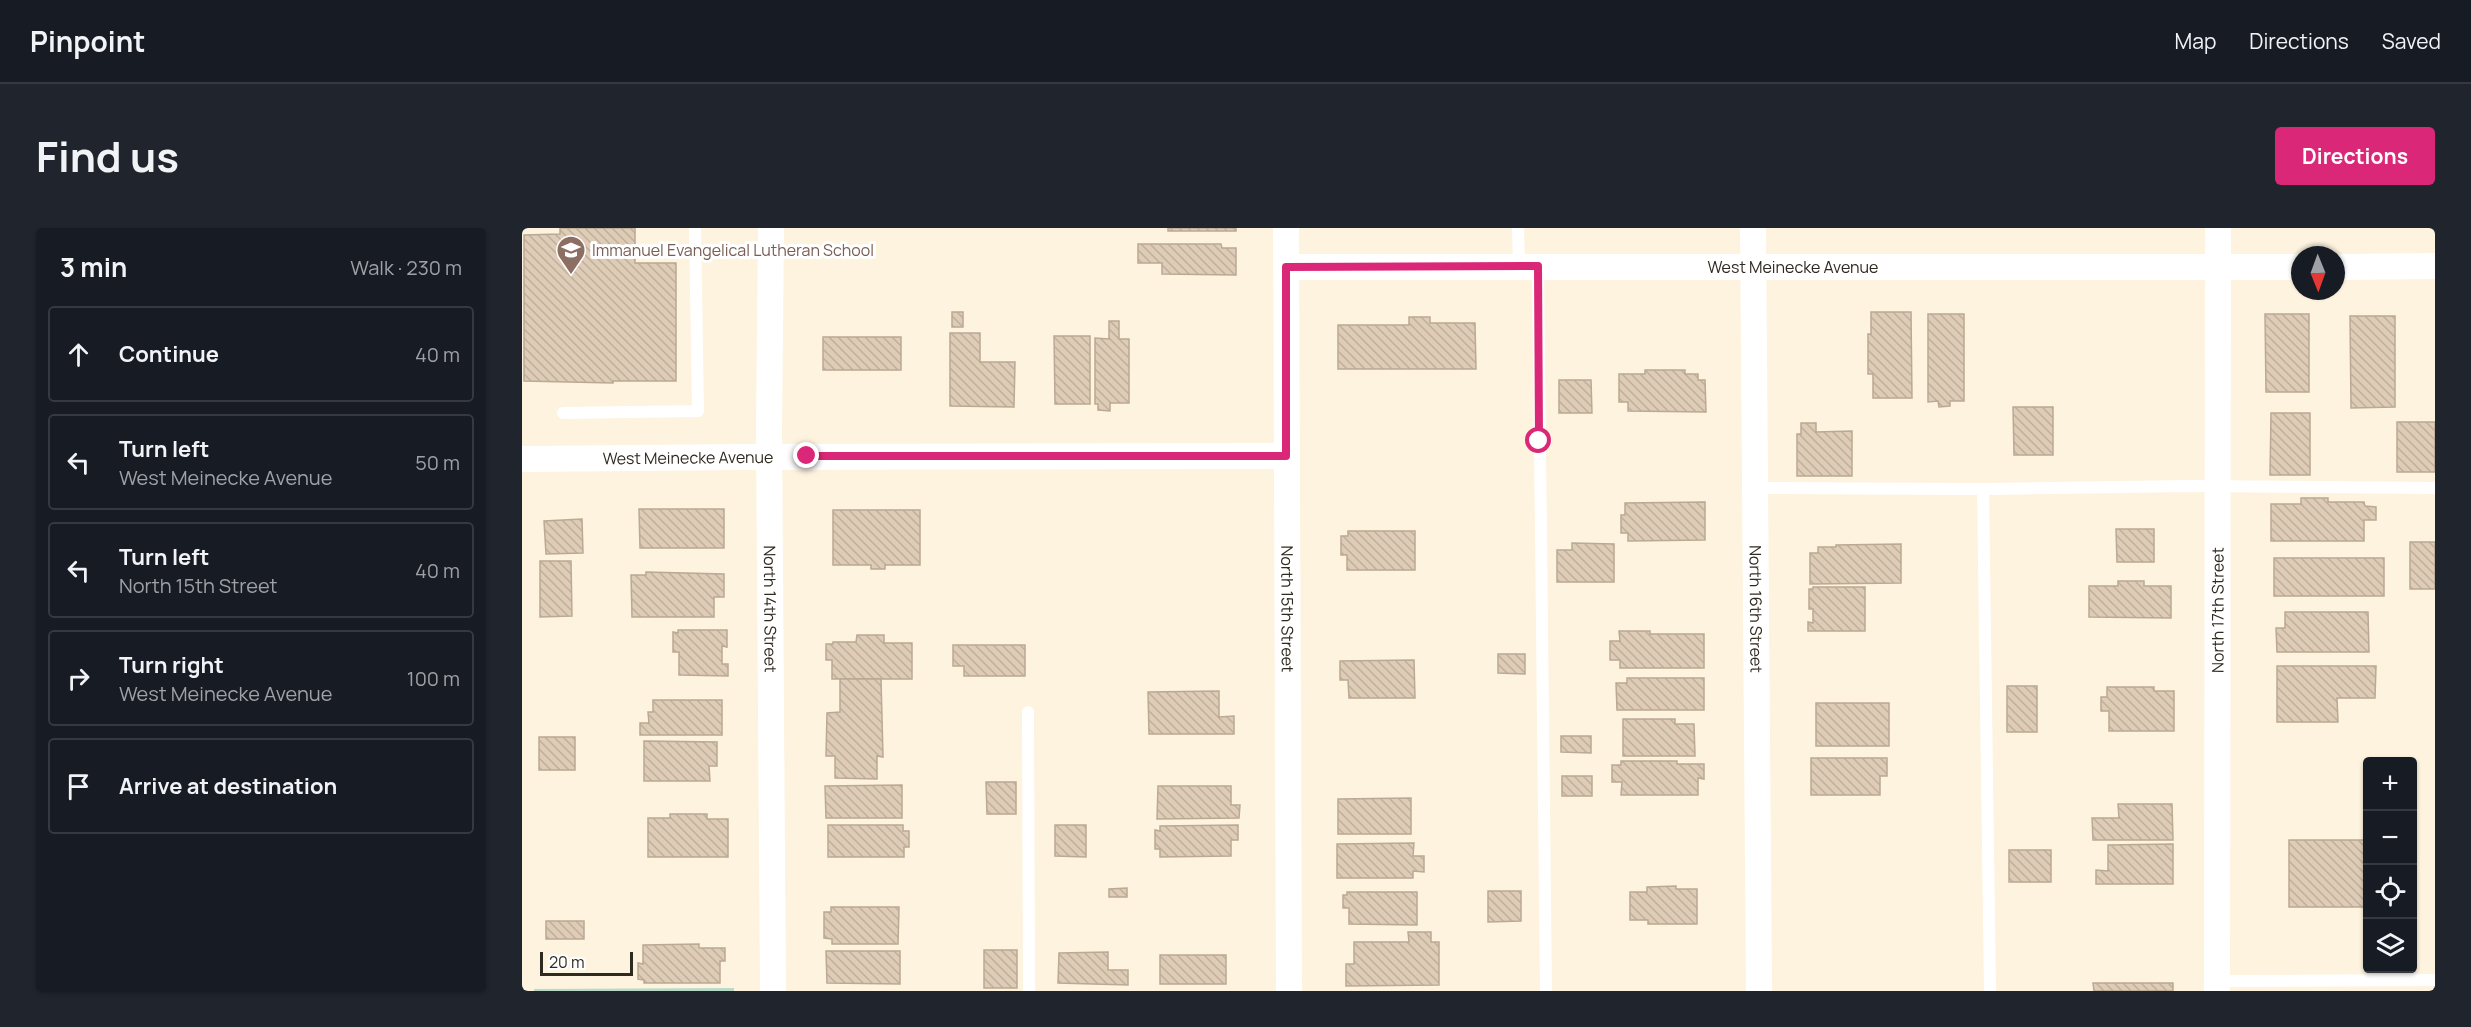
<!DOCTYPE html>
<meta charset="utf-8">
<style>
body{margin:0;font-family:Manrope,sans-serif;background:#20242c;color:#f1f3f6}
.controls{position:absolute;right:18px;bottom:18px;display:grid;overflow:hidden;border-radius:6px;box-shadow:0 2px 4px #0004}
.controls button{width:54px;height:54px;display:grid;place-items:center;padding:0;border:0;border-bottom:2px solid #363941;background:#171b24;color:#f1f3f6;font:30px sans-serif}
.compass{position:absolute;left:1769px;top:18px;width:54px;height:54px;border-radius:50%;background:#171b24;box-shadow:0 2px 4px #0004;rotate:179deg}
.scale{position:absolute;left:18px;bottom:15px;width:93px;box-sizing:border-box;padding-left:6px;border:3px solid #2f2a20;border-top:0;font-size:16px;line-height:21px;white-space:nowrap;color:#2f2a20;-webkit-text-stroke:4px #fff;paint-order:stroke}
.stop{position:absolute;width:18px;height:18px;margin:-14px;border:4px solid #db2777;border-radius:50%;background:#fff}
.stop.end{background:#db2777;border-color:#fff;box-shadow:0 2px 6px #0008}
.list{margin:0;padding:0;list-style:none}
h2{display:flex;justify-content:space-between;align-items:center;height:78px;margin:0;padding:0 24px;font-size:26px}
h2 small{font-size:20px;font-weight:400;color:#9ea1a6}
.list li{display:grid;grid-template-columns:39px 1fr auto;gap:18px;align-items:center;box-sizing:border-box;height:96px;margin:0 12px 12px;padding:0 12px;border:2px solid #363941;border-radius:6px}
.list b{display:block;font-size:22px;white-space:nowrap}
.list p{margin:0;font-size:20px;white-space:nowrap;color:#9ea1a6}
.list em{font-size:20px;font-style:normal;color:#9ea1a6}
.icon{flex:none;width:33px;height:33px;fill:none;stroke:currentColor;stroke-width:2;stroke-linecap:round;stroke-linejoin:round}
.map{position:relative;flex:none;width:1913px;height:763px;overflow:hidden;border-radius:6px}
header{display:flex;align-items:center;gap:36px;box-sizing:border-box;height:84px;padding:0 30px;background:#171b24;border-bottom:2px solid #363941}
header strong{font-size:28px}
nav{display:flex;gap:33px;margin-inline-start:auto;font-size:21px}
.intro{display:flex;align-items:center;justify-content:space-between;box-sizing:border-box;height:144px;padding:0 36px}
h1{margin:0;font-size:42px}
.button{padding:15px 27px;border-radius:6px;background:#db2777;color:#fff;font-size:21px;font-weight:700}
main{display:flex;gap:36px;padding:0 36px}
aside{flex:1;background:#171b24;border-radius:6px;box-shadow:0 2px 4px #0004}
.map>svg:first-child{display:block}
.green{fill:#b8dac8}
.building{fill:url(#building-back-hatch);stroke:#baa993;stroke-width:1.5}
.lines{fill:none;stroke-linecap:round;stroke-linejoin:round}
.lane{stroke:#fff;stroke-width:12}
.street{stroke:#fff;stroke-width:26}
.route{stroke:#db2777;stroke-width:8}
.labels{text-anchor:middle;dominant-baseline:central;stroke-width:6;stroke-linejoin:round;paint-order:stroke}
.education-label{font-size:16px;fill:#785e54;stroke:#fff;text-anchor:start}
.street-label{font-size:16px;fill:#2f2a20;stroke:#fff}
</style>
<header>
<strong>Pinpoint</strong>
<nav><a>Map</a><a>Directions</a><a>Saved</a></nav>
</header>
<div class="intro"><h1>Find us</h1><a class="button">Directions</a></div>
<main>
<aside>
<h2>3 min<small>Walk · 230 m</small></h2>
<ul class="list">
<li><svg class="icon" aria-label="ahead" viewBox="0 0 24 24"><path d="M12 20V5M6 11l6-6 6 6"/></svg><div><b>Continue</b></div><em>40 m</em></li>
<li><svg class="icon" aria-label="left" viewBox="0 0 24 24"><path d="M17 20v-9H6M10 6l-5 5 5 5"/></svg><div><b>Turn left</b><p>West Meinecke Avenue</p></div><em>50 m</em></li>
<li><svg class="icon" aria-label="left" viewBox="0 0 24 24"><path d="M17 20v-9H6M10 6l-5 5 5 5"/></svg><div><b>Turn left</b><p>North 15th Street</p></div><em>40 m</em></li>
<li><svg class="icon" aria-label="right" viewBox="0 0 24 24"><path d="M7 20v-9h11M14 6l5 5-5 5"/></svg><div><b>Turn right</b><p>West Meinecke Avenue</p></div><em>100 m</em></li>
<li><svg class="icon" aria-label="arrive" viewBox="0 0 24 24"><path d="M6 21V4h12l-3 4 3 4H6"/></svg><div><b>Arrive at destination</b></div></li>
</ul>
</aside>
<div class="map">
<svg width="1913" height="763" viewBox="0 0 1913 763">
<defs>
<pattern id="building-back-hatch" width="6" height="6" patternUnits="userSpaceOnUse" patternTransform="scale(1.5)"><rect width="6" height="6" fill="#deccb6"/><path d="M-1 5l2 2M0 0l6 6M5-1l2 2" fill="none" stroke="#bfaf9c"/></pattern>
</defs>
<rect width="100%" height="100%" fill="#fdf3df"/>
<!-- green -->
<polygon class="green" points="212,760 212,763 12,763 12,761"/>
<!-- building -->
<g class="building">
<polygon points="38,0 113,0 113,35 154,35 154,153 91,153 91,155 2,153 2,7 38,6"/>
<rect x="646" y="0" width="68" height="3"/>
<polygon points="616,16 699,16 700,20 714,20 714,47 640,46 640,35 616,35"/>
<rect x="430" y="84" width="11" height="15"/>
<polygon points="1349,84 1389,84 1390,170 1351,170 1351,146 1346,146 1346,106 1349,106"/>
<polygon points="1406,86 1442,86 1442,173 1428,173 1428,178 1417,179 1416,173 1406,174"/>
<polygon points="1743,86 1787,86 1787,164 1744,164"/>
<polygon points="1828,88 1873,88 1873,179 1829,180"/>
<polygon points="887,89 908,89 908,95 953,95 954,141 816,141 816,97 887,97"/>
<polygon points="587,93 597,93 597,111 607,111 607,175 588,175 588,183 576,182 576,176 573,176 573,110 587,111"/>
<polygon points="428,105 458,105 458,134 493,134 492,179 428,178"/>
<polygon points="532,108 568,108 568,176 533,176"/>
<rect x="301" y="109" width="78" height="33"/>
<polygon points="1123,142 1163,142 1163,146 1176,146 1176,152 1183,152 1184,184 1106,183 1106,174 1097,174 1097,146 1123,146"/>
<polygon points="1037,152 1069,152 1070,185 1037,185"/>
<polygon points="1491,179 1531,179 1531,227 1492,227"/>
<polygon points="1749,185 1788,185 1788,247 1748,247"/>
<rect x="1875" y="194" width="38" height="50"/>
<polygon points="1279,195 1294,195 1294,204 1330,203 1330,248 1275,248 1275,206 1279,206"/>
<polygon points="1779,270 1806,270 1806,274 1842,274 1843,278 1854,279 1854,292 1842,292 1842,313 1749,313 1749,276 1779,276"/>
<polygon points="1183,274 1183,312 1106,313 1106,305 1099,305 1099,287 1103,287 1103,275"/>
<polygon points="117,281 202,281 202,320 118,320"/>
<polygon points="311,282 398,282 398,337 363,337 363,341 349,341 349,337 311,337"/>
<polygon points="60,291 61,325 24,326 22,293"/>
<polygon points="1594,301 1632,301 1632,334 1595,334"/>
<polygon points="826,303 893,303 893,342 825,342 825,327 819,327 819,308 826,308"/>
<rect x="1888" y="314" width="25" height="47"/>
<polygon points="1050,315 1092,316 1092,354 1035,354 1035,322 1050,322"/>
<polygon points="1379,316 1379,355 1288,356 1288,325 1296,325 1296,319 1314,319 1314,317"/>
<rect x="1752" y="330" width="110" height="38"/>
<polygon points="18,333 49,333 50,388 18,389"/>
<polygon points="124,344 202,346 202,369 192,369 192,389 110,389 109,347 124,347"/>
<polygon points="1596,353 1622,353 1622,358 1649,358 1649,390 1567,389 1567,358 1596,358"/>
<polygon points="1291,359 1343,359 1343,403 1286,403 1286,394 1291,395 1291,381 1287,381 1287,361 1291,361"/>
<polygon points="1763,384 1846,384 1847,424 1755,424 1754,400 1763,400"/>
<polygon points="156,402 205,402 205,419 200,418 200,436 206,436 206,448 157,447 157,424 151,424 151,404 156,405"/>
<polygon points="1097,403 1128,403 1128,406 1182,406 1182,440 1098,440 1098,432 1088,432 1088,413 1098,413"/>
<polygon points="335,407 362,407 362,415 390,415 390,451 310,451 310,432 304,432 304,416 311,416 311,414 334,414"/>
<polygon points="431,417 503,417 503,448 442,448 442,438 431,438"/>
<polygon points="976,426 1003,426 1003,446 976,445"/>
<polygon points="892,432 893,470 827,470 826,452 818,452 818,433"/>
<polygon points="1755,438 1854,438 1853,470 1815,470 1816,494 1755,494"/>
<polygon points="1105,450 1182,450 1182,482 1095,482 1094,455 1105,455"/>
<polygon points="318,451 359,451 361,529 355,528 355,551 313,550 313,528 304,528 305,485 318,484"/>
<rect x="1485" y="458" width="30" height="46"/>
<polygon points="1585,459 1632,459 1632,463 1652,463 1652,503 1587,503 1587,483 1579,483 1579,469 1585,469"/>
<polygon points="697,463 697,489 712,488 712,506 627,506 626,464"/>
<polygon points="131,472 200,472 200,507 118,507 118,495 127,495 126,484 131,484"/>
<rect x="1294" y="475" width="73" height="43"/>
<polygon points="1101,491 1153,491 1153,496 1172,496 1173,528 1101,528"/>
<polygon points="1039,508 1069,508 1069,525 1039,524"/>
<rect x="17" y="509" width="36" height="33"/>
<polygon points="122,513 195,514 195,538 187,538 188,553 122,553"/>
<polygon points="1289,530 1365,530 1365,548 1358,548 1358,567 1289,567"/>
<polygon points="1099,533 1155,533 1155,536 1182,536 1182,551 1176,550 1176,567 1099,567 1100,554 1090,554 1090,537 1099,537"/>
<rect x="1040" y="548" width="30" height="20"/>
<polygon points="464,554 494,554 494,586 465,586"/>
<polygon points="380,557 380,590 304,590 303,558"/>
<polygon points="636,558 709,558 709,577 718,577 717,590 635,591"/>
<polygon points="889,570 889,606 816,606 816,571"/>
<polygon points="1596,576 1650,576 1651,612 1571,612 1570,590 1597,590"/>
<polygon points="148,586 185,586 185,591 206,591 206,629 126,629 126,590 148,590"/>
<polygon points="306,597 381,597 381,603 387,603 387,619 382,619 382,629 306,629"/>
<polygon points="533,597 564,597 564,629 533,628"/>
<polygon points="716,597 716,612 709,612 709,628 638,629 638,621 633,621 633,602 638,603 638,598"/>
<rect x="1767" y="612" width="79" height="67"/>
<polygon points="892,615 891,628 902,628 902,644 891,643 891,650 815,650 815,616"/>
<polygon points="1651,616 1651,656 1574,656 1574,642 1586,643 1586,617"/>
<rect x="1487" y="622" width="42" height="32"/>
<polygon points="1154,658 1154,661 1175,661 1175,696 1126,696 1126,692 1108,692 1108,664 1125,664 1125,659"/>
<polygon points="605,660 605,669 587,669 587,661"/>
<polygon points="966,663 999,663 999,693 966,694"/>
<polygon points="825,664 895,664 895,697 827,696 827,680 821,680 821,667 825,667"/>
<polygon points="309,679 377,679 376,716 310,716 310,711 302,710 302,684 309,684"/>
<rect x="24" y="693" width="38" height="18"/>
<polygon points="886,704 909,704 909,714 917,714 917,757 824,758 824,736 832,736 832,714 887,714"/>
<polygon points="177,716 177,720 203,720 203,733 198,733 198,755 122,755 122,752 116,751 116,735 121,736 121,717"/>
<rect x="462" y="722" width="33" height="38"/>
<polygon points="304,723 378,723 378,756 305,755"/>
<polygon points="586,724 586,742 606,742 606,757 536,755 537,725"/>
<rect x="638" y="727" width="66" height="29"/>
<polygon points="1571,755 1651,755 1651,763 1572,763"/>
</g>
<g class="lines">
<!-- lane -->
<g class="lane">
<polyline points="996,0 997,38"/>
<polyline points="1016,38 1024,763"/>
<polyline points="41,185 176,183 173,0"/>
<polyline points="1233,260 1461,261 1668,258 1913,260"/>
<polyline points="1461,261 1468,763"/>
<polyline points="506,484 507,763"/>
<polyline points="1695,753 1913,752"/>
</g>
<!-- street -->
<g class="street">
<path id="s1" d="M249 0 247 202 251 763"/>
<path id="s2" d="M764 0 767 763"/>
<path id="s3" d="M1231 0 1237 763"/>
<path id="s4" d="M764 39H1778"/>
<polyline points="1814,39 1913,38"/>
<path id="s5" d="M0 231 220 229 764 228"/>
<path id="s6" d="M1695 763 1696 0"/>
</g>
</g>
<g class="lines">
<!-- route -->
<polyline class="route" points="285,228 764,228 764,39 1016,38 1017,213"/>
</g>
<!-- icons -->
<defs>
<g id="school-pin" transform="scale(1.5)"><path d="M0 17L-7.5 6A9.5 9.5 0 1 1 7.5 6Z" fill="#8d6e63" stroke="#fff"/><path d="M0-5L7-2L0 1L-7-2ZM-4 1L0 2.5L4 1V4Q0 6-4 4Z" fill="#fff"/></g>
</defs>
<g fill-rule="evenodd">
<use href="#school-pin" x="49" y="22"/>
</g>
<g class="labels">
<!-- education labels -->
<g class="education-label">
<text x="70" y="22">Immanuel Evangelical Lutheran School</text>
</g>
<!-- street labels -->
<g class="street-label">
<text stroke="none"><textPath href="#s4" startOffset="507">West Meinecke Avenue</textPath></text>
<text stroke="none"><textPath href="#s5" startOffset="166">West Meinecke Avenue</textPath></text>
<text stroke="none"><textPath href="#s1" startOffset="381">North 14th Street</textPath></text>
<text stroke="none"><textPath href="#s2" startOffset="381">North 15th Street</textPath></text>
<text stroke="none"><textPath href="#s3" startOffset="381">North 16th Street</textPath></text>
<text stroke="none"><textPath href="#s6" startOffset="381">North 17th Street</textPath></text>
</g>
</g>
</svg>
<div class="controls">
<button>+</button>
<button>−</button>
<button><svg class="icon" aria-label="locate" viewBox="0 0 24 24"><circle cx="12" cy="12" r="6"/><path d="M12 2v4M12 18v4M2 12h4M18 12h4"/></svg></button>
<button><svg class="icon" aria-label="layers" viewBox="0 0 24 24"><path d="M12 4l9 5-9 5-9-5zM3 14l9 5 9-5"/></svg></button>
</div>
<svg class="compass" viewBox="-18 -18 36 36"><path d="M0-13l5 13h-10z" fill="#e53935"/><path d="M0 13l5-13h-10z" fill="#9ea1a6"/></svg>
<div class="scale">20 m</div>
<div class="stop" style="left:1017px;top:213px"></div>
<div class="stop end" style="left:285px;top:228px"></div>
</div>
</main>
